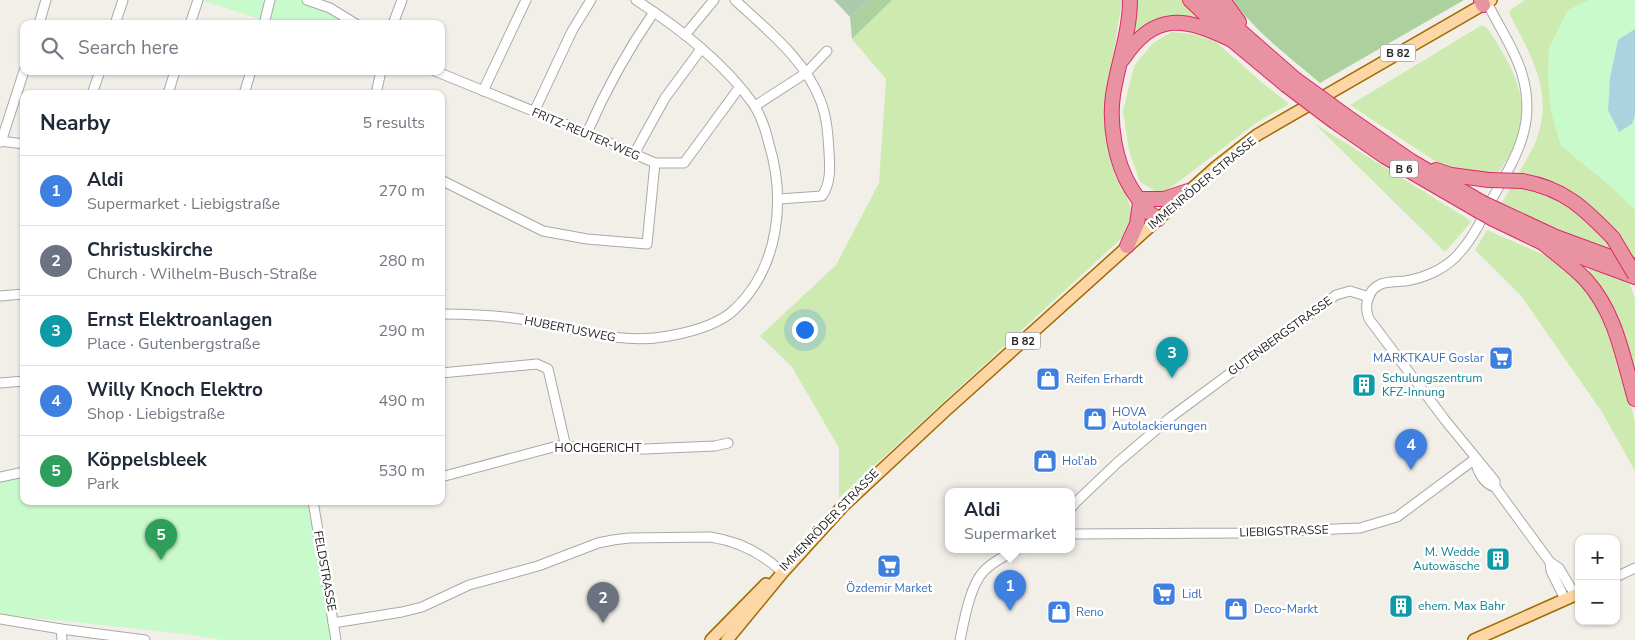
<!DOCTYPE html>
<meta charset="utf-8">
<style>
body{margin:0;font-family:"Nunito Sans",sans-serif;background:#f6f6f7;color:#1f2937}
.controls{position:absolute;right:15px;bottom:15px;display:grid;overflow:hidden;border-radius:10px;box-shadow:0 1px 4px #0004}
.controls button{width:45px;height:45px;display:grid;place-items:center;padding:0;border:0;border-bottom:1px solid #e0e1e3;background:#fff;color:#1f2937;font:25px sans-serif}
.you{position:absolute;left:804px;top:329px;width:18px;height:18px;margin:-12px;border:4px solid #fff;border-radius:50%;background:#1a73e8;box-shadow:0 0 0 8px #1a73e833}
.badge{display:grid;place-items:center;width:32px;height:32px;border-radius:50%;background:#d40000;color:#fff;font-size:16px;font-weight:700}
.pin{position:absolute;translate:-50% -41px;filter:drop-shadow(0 1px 2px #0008)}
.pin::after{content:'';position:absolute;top:26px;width:18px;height:15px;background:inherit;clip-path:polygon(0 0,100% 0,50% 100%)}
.popup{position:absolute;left:945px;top:488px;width:130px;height:65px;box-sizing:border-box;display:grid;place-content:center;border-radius:10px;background:#fff;filter:drop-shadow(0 1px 4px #0005);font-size:16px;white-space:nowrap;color:#747a83}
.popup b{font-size:19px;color:#1f2937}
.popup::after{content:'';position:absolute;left:50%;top:100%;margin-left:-10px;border:10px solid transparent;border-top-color:#fff}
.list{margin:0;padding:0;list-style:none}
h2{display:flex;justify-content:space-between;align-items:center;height:65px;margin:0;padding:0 20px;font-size:21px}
h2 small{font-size:16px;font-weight:400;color:#747a83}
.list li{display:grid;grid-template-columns:32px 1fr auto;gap:15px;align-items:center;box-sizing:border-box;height:70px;padding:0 20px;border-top:1px solid #e0e1e3}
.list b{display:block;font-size:19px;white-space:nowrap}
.list p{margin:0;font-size:16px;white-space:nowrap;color:#747a83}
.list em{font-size:16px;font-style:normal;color:#747a83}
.icon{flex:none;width:28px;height:28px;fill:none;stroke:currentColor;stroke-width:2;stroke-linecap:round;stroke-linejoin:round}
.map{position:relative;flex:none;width:1635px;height:640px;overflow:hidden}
.search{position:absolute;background:#fff;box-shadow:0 1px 4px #0004;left:20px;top:20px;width:425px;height:55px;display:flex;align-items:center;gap:12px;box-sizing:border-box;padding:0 18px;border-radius:10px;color:#747a83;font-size:19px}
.panel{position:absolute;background:#fff;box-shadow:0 1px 4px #0004;left:20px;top:90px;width:425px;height:415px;border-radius:10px}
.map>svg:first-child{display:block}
.grass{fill:#cdebb0}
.forest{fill:#add19e}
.cemetery{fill:#aacbaf}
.park{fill:#c8facc}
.water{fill:#aad3df}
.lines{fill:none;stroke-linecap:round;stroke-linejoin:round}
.minor-casing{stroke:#a9a9a9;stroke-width:11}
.major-casing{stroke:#a06b00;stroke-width:14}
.highway-casing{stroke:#dc2a67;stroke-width:16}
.minor{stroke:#fff;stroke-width:9}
.major{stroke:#fcd6a4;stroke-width:11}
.highway{stroke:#e892a2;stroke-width:14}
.highway-bridge-casing{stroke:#dc2a67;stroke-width:16;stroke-linecap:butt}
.highway-bridge{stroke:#e892a2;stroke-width:14}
.labels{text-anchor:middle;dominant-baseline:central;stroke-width:5;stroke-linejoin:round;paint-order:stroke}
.shield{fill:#fff;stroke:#646464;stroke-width:1}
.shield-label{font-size:11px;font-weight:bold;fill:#222}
.street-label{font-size:12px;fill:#222;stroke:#fff}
.shop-label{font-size:12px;fill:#366cbe;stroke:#fff;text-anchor:start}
.culture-label{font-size:12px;fill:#0d838f;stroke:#fff;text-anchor:start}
</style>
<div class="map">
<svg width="1635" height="640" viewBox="0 0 1635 640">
<rect width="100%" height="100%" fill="#f2efe9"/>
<!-- grass -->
<g class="grass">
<polygon points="892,0 1122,0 1106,101 1112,160 1127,196 1133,218 1125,235 839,498 839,448 792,367 760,336 836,265 879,183 886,79 852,39"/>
<polygon points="1134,0 1183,0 1210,26 1162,19 1133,32"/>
<path d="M1525 0H1591L1568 10 1614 189 1635 210V261L1560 231 1502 203 1511 186C1542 187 1569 201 1591 223 1598 230 1602 238 1608 245L1627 246C1598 206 1567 183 1519 173 1525 161 1533 150 1537 138 1554 92 1530 54 1510 15L1509 11Z"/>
<path d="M1482 25 1488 29C1512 67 1533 98 1515 145 1511 154 1504 163 1499 172 1479 172 1460 171 1441 165L1350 105Z"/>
<polygon points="1171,32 1193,34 1215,41 1259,80 1289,104 1256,123 1161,195 1140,182 1129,151 1123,111 1134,66 1152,44"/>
<polygon points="1315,124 1465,217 1471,222 1445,252"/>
<polygon points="1487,230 1547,256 1570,271 1586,288 1602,313 1617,356 1635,421 1635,471 1602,412 1521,296 1475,250"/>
<path d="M1591 268 1630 284 1635 299V381C1631 365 1629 349 1624 334 1617 311 1603 291 1587 273Z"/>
</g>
<!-- forest -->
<g class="forest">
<polygon points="870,0 892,0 852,39 850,17"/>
<path d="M1233 0H1464L1320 83C1290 57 1256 33 1233 0Z"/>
</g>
<!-- cemetery -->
<polygon class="cemetery" points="834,0 870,0 850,17"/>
<!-- park -->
<g class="park">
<polygon points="201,0 307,0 356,24 275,24"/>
<polygon points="1591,0 1635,0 1635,210 1614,189 1561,146 1550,108 1548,73 1549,48 1568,10"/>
<polygon points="24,473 24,501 311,501 336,640 223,640 194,635 0,614 0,479"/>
</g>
<!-- water -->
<polygon class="water" points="1635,29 1635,115 1632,124 1619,132 1608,110 1610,78 1618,40"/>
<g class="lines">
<!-- minor casing -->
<g class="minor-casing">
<g id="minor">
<polyline points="307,0 330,8 356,24"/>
<path d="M735 0C767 30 806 60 821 102 827 118 828 135 829 152 830 167 831 183 822 196L779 199"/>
<path d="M1487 2C1498 26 1515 49 1522 74 1537 124 1516 157 1492 199 1483 217 1474 236 1461 251 1448 268 1425 278 1405 281 1397 282 1386 281 1379 285 1367 291 1364 307 1369 319L1445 420 1495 481V487L1550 562 1551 571 1565 599"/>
<polyline points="39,24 46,0"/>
<polyline points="115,24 123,0"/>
<polyline points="190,24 198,0"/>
<polyline points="264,24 270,0"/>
<polyline points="393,24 402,0"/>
<polyline points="685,35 714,0"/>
<polyline points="435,71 587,133 655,163 647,244 587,239 543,231 441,180"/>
<polyline points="483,91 526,0"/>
<polyline points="92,94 100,71"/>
<polyline points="168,94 175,71"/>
<polyline points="244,94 251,71"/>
<polyline points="376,94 381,71"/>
<polyline points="755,106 806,73 827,51"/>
<polyline points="534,112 572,31 591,0"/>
<path d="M587 133C606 89 627 51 654 12"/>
<polyline points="0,141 24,144"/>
<polyline points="1,142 24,71"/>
<polyline points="634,154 665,98 701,49"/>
<polyline points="655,163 684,163 739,88"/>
<polyline points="0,296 24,294"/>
<path d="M441 314C468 314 494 315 520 319 570 326 618 346 669 336 691 332 719 325 735 309 779 267 786 200 769 144 766 131 761 116 754 105 724 62 679 28 636 0"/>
<polyline points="441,373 537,364 548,369 566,447"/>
<polyline points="0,383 24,381"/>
<path d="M1475 459C1477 470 1483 484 1495 487"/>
<polyline points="0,477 24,472"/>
<polyline points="441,477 557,446 644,449 715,446 728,443"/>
<polyline points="313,501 336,640"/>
<polyline points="1071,508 1076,502 1117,463 1171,417 1336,295 1350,291 1369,297"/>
<polyline points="1071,534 1242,533 1360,528 1397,517 1475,459"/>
<polyline points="1550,562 1559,568 1575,595 1579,593"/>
<polyline points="1616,577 1635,568"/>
<polyline points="0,619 61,629 145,640"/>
<path d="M333 623 402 612 422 607 469 585 538 566 598 543 613 540 629 538 710 537C737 541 760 552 780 570"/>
<polyline points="61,629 62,640"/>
<path d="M960 640C964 621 970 586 983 572 991 563 1004 556 1016 550"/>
</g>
</g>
<!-- major casing -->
<g class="major-casing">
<g id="major">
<polyline points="711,640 766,584"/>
<polyline points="727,640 783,572 843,506 945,411 1216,167 1257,135 1491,0"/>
<polyline points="1474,640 1575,595"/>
</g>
</g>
<!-- highway casing -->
<g class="highway-casing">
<g id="highway">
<path d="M1130 0C1130 32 1118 63 1113 95 1109 124 1115 162 1131 188 1139 200 1145 211 1158 219"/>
<polyline points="1190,0 1232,40 1286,85"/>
<polyline points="1205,0 1295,79"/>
<polyline points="1223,0 1239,22"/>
<polyline points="1481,0 1483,5"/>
<path d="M1123 59C1155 10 1186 18 1232 40"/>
<polyline points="1346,116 1411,161 1481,202"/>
<polyline points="1335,122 1384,156 1477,210"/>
<polyline points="1436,170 1451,175 1489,180"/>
<path d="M1522 181C1564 188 1585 209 1613 238"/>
<polyline points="1141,199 1164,199 1188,191"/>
<polyline points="1498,210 1556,237 1635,266"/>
<polyline points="1493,219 1543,243 1635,277"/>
<path d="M1543 243C1557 255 1573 266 1586 280 1616 313 1623 358 1635 399"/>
<polyline points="1127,246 1137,224 1140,203"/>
</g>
</g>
<!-- minor -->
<use href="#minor" class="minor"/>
<!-- major -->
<use href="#major" class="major"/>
<!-- highway -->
<use href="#highway" class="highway"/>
<!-- highway-bridge casing -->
<g class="highway-bridge-casing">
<g id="highway-bridge">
<polyline points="1295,79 1346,116"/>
<polyline points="1286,85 1335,122"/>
<polyline points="1489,180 1522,181"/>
<polyline points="1481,202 1498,210"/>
<polyline points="1477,210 1493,219"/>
<polyline points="1613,238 1635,275"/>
</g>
</g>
<!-- highway-bridge -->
<use href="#highway-bridge" class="highway-bridge"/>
</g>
<!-- icons -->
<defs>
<g id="supermarket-square" transform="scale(1.25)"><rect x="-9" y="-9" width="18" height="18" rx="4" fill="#3f7fe0" stroke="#fff"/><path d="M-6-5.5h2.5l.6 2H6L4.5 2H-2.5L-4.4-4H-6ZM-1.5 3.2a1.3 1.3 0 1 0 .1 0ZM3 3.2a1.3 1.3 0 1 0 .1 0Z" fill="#fff"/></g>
<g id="shop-square" transform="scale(1.25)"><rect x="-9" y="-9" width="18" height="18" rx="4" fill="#3f7fe0" stroke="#fff"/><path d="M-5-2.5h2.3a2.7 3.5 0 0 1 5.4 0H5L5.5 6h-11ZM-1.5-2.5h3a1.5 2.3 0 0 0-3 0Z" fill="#fff"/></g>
<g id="building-square" transform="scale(1.25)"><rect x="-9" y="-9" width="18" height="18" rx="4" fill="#0f9aa8" stroke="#fff"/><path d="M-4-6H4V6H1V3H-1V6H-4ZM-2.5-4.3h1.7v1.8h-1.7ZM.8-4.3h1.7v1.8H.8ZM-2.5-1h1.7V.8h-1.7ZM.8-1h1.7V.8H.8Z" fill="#fff"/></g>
</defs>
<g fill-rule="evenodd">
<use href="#supermarket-square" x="1501" y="358"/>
<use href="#shop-square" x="1048" y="379"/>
<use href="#building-square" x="1364" y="385"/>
<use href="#shop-square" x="1095" y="419"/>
<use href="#shop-square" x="1045" y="461"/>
<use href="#building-square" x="1498" y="559"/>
<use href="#supermarket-square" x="889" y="566"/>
<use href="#supermarket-square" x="1164" y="594"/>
<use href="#building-square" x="1401" y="606"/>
<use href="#shop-square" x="1236" y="609"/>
<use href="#shop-square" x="1059" y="612"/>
</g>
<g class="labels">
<!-- shield labels -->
<g class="shield">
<rect x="1380.5" y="44.5" width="35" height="17" rx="4"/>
<rect x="1390" y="160.5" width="28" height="17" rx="4"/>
<rect x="1005.5" y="332.5" width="35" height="17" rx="4"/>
</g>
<g class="shield-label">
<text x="1398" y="53">B 82</text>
<text x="1404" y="169">B 6</text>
<text x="1023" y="341">B 82</text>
</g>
<!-- street labels -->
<g class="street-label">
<text transform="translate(586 134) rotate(23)">FRITZ-REUTER-WEG</text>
<text transform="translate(1202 183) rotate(-40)">IMMENRÖDER STRASSE</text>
<text transform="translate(570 329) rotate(11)">HUBERTUSWEG</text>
<text transform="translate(1280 336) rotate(-36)">GUTENBERGSTRASSE</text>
<text x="598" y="448">HOCHGERICHT</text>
<text transform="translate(829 520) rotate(-46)">IMMENRÖDER STRASSE</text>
<text transform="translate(1284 531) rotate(-2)">LIEBIGSTRASSE</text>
<text transform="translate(325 571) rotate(80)">FELDSTRASSE</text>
</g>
<!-- shop labels -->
<g class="shop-label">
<text x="1484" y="358" text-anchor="end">MARKTKAUF Goslar</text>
<text x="1066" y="379">Reifen Erhardt</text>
<text x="1112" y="412">HOVA<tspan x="1112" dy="14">Autolackierungen</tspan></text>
<text x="1062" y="461">Hol'ab</text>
<text x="889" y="588" text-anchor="middle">Özdemir Market</text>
<text x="1182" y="594">Lidl</text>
<text x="1254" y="609">Deco-Markt</text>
<text x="1076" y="612">Reno</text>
</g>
<!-- culture labels -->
<g class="culture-label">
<text x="1382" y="378">Schulungszentrum<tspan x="1382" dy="14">KFZ-Innung</tspan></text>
<text x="1480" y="552" text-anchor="end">M. Wedde<tspan x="1480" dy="14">Autowäsche</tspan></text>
<text x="1418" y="606">ehem. Max Bahr</text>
</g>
</g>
</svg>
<div class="controls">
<button>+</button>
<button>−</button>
</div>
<div class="you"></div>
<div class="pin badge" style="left:1010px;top:611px;background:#3f7fe0">1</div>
<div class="popup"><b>Aldi</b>Supermarket</div>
<div class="pin badge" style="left:603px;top:623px;background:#6b7280">2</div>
<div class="pin badge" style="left:1172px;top:378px;background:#0f9aa8">3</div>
<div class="pin badge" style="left:1411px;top:470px;background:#3f7fe0">4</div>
<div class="pin badge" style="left:161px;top:560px;background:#2e9e5b">5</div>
<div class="search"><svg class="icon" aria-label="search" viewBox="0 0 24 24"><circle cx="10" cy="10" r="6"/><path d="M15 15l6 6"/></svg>Search here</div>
<section class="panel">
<h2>Nearby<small>5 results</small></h2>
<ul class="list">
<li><span class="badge" style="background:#3f7fe0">1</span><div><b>Aldi</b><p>Supermarket · Liebigstraße</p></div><em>270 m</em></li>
<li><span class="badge" style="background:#6b7280">2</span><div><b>Christuskirche</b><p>Church · Wilhelm-Busch-Straße</p></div><em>280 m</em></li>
<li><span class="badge" style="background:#0f9aa8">3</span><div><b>Ernst Elektroanlagen</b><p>Place · Gutenbergstraße</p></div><em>290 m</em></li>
<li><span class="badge" style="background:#3f7fe0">4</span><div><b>Willy Knoch Elektro</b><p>Shop · Liebigstraße</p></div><em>490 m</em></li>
<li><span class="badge" style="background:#2e9e5b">5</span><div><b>Köppelsbleek</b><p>Park</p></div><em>530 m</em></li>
</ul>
</section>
</div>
